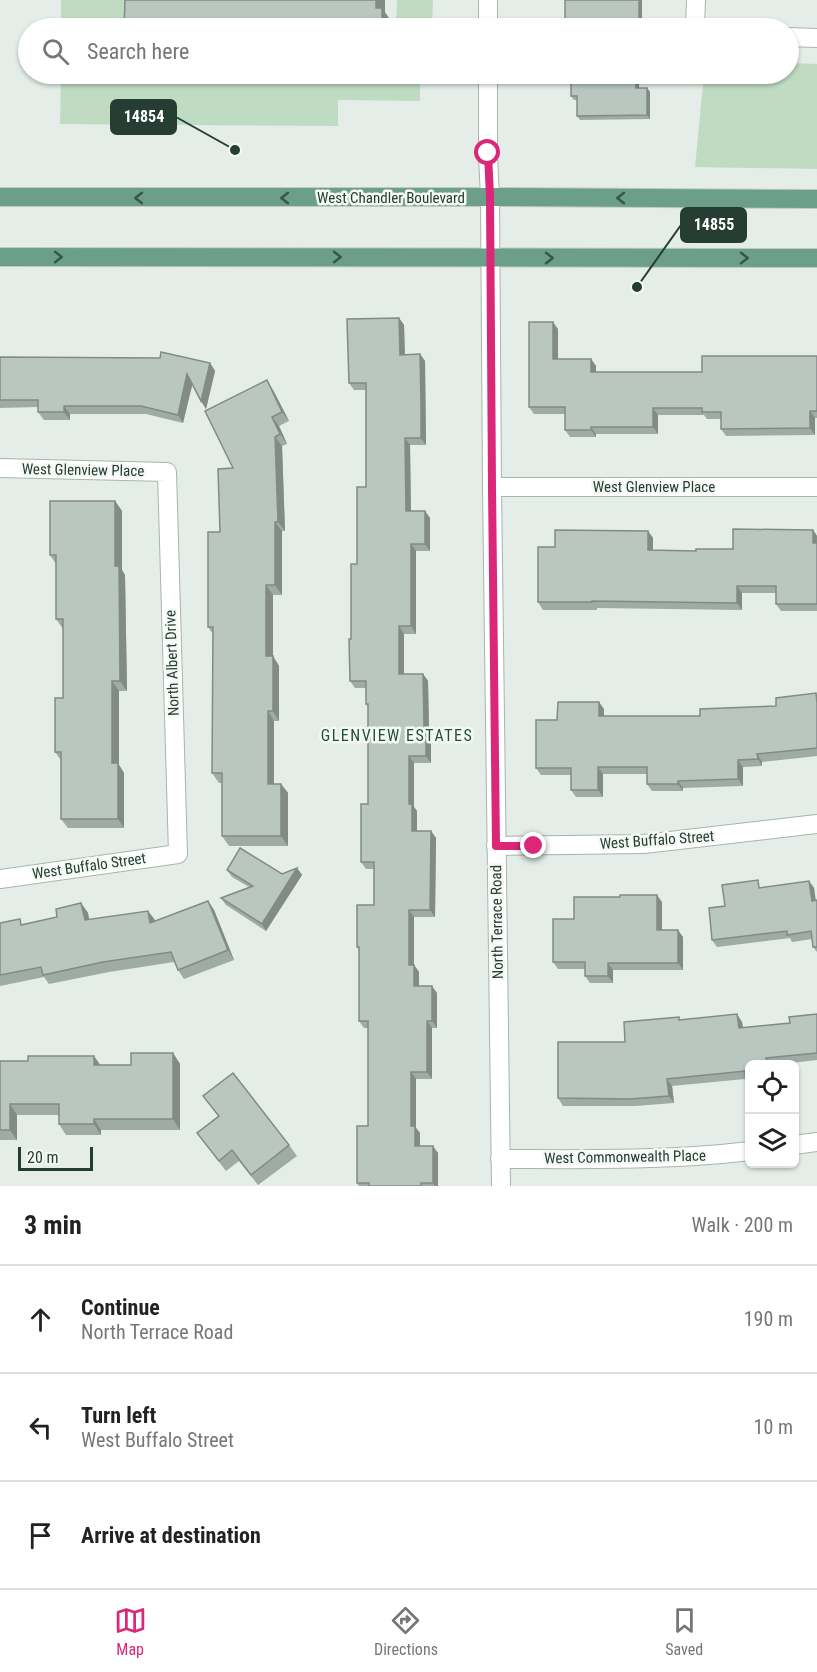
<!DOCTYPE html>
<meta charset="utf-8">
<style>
body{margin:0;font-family:"Roboto Condensed",sans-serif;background:#f2f2f2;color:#222}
.controls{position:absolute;right:18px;bottom:18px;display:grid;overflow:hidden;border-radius:9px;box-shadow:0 2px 4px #0004}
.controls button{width:54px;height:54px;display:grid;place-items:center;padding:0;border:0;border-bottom:2px solid #e0e0e0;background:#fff;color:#222;font:30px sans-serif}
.scale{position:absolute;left:18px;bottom:15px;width:75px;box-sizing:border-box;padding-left:6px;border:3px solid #253d33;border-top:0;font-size:16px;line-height:21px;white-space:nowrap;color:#253d33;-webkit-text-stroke:4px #f5f9f6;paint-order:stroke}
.stop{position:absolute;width:18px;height:18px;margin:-14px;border:4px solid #db2777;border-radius:50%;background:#fff}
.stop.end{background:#db2777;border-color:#fff;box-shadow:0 2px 6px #0008}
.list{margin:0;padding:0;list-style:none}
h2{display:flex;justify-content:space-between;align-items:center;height:78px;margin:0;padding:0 24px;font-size:26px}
h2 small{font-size:20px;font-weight:400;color:#767676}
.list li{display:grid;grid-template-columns:39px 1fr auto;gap:18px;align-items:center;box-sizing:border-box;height:108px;padding:0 24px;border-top:2px solid #e0e0e0}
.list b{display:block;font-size:22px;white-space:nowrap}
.list p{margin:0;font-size:20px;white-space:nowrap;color:#767676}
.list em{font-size:20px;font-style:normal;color:#767676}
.icon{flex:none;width:33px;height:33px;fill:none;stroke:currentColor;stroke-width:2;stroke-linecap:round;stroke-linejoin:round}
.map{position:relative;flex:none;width:817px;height:1186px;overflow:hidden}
.search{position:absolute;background:#fff;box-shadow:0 2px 4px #0004;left:18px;right:18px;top:18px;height:66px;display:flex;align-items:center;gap:15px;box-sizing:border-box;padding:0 21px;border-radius:33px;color:#767676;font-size:22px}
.sheet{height:402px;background:#fff}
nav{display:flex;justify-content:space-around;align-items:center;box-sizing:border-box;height:84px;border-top:2px solid #e0e0e0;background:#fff;font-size:16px;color:#767676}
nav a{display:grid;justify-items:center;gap:3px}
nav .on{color:#db2777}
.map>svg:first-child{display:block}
.green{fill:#bfdcc3}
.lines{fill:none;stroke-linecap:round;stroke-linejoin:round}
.minor-casing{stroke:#a7b5ae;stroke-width:20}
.major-casing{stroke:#c2c9c6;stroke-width:20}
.minor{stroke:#fff;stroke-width:18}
.major{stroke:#6c9f8b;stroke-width:18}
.wall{fill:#9faba5}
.shaded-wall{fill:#828b86}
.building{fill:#b9c7c0;stroke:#828b86;stroke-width:1.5}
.oneway{stroke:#375649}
.route{stroke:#db2777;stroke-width:8}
.labels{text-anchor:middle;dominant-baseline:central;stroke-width:5;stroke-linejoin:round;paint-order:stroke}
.street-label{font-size:15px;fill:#253d33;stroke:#f5f9f6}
.neighbourhood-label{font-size:16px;letter-spacing:1.5px;fill:#224e3d;stroke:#f5f9f6}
.leader{fill:none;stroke:#253d33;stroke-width:2}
.callout-dot{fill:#253d33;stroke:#f5f9f6;stroke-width:2}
.callout{fill:#253d33;stroke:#253d33;stroke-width:2}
.callout-label{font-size:16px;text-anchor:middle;font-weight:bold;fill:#fff}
</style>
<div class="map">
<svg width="817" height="1186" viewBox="0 0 817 1186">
<rect width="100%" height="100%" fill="#e4ede8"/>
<!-- green -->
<g class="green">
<polygon points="61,0 128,0 127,28 61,28"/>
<polygon points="397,0 433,0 432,28 396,28"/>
<polygon points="789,63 817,64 817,169 695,167 704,74 788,74"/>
<polygon points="61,74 420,74 420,101 338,100 338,126 60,124"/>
</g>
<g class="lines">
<!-- minor casing -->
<g class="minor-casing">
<g id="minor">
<polyline points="488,28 488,0"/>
<polyline points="695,28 696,0"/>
<polyline points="788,37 817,38"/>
<polyline points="488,74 488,156 490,197 492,487 501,1186"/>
<polyline points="0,468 167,472 178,854 0,879"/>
<polyline points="492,487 817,487"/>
<polyline points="496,846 644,844 817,824"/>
<polyline points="794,1145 817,1142"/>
<path d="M500 1159C583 1159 667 1161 750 1151"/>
</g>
</g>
<!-- major casing -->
<g class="major-casing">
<g id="major">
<polyline points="0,197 490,197 817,199"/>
<polyline points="0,257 817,258"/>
</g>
</g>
<!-- minor -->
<use href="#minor" class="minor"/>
<!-- major -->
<use href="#major" class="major"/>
</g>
<!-- wall -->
<g class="wall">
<polygon points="639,74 639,88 647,88 650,92 650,119 580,120 577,116 577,100 574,100 571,96"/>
<polygon points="399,318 404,325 405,355 420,354 425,361 426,445 410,445 411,511 425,511 430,518 430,551 416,551 416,634 404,634 404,674 423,674 428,681 429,729 431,733 431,763 414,763 414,807 417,811 417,831 431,831 436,838 435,917 414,917 414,965 419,972 419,986 437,993 437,1028 432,1028 432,1079 416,1079 416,1128 420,1133 420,1146 438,1153 438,1186 359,1186 357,1183 368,1126 368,1028 364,1028 359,1021 359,950 357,947 374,905 374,869 366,869 361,862 368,804 368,707 366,704 366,688 355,688 350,681 351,639 357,564 366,487 366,390 354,390 349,383"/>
<polygon points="558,329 558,359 591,359 596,366 596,372 702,372 817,356 817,418 815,418 815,435 726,436 721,429 721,419 707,419 704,415 658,415 658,434 596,434 596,437 570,437 565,430 565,414 534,414 529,407"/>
<polygon points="0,357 210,363 215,371 206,409 192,384 183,423 146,414 70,414 70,420 44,420 38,412 38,407 0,408"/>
<polygon points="273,390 289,421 279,426 287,444 282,446 285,531 282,531 282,595 273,595 273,656 279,666 279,721 274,721 274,784 281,784 288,793 288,846 229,846 222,836 222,783 219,783 212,773 213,634 208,627 220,532 233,468"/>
<polygon points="115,501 122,511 122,570 125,575 127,691 119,691 119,765 124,773 124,828 68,828 61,819 61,760 55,752 63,698 63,629 56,619 56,564 50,555"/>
<polygon points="813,530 817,536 817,611 781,611 776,604 776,593 742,593 742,610 597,608 597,610 543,610 538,602 555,547 648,531 653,538 653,550 696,551 733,549"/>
<polygon points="816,693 817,695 817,756 762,762 762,766 743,767 743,786 683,788 683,791 652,791 647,784 647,774 603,774 603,797 576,797 571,790 571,775 541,775 536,768 557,720 604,709 604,716 700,716 776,706"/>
<polygon points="297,868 302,875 266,931 226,905 221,898 249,887 232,877 227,870 282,874"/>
<polygon points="809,881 814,888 815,901 817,900 817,952 813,947 812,939 792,942 790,938 717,947 712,940 763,888"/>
<polygon points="208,901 214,910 234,960 184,979 178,970 174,962 109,972 49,984 44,977 0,986 0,923 23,924 57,917 81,903 88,913 89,920 155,920 155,922"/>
<polygon points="662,902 662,930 683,937 683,970 613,970 613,983 590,983 585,976 585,969 558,969 553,962 574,919"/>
<polygon points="817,1014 817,1060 774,1065 750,1065 750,1086 746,1081 745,1079 672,1086 674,1103 635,1106 563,1106 558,1098 625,1042 681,1020 742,1022 743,1028 790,1023"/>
<polygon points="173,1053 180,1064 180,1130 101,1130 101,1135 66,1135 59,1124 59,1115 17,1115 17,1140 0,1140 0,1061 101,1065 131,1065"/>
<polygon points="203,1096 289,1145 297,1156 258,1185 239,1161 226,1171 197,1133 218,1116"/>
</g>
<!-- shaded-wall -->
<g class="shaded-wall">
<polygon points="376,0 385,0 385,12 391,21 391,28 382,28 376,8"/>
<polygon points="639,0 642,0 642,21 645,25 645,28 642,28 639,20"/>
<polygon points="636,74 639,74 639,92 636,88"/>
<polygon points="647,88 650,92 650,119 647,115"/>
<polygon points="399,318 404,325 405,362 400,355"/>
<polygon points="553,322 558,329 558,366 553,359"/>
<polygon points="420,354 425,361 426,445 421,438"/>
<polygon points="591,359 596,366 596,379 591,372"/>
<polygon points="210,363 215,371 206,409 201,401"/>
<polygon points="187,374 193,382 183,423 178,415"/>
<polygon points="267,380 273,390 289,421 282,412"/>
<polygon points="64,406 70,414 70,420 64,412"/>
<polygon points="653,408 658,415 658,434 653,427"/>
<polygon points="810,411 815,418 815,435 810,428"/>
<polygon points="272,417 279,426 287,444 280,434"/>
<polygon points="591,427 596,434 596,437 591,430"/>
<polygon points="275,437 282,446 285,531 278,522"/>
<polygon points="405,438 410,445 411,518 406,511"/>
<polygon points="115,501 122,511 122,570 125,575 127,691 120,681 115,566"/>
<polygon points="425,511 430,518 430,551 425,544"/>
<polygon points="275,522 282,531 282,595 275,585"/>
<polygon points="813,530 817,536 817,549 813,543"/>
<polygon points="648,531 653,538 653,557 648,550"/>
<polygon points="411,544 416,551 416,634 411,626"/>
<polygon points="266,585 273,595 273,656 279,666 279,721 273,711 266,656"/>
<polygon points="737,586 742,593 742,610 737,603"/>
<polygon points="399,626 404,634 404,682 399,674"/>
<polygon points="423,674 428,681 429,729 431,733 431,763 426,756 424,726"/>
<polygon points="112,681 119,691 119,765 124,773 124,828 118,819 112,763"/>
<polygon points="599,702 604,709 604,723 599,716"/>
<polygon points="268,711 274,721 274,793 268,784"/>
<polygon points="757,754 762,762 762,766 758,759"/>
<polygon points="409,756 414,763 414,807 417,811 417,838 412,831 409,804"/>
<polygon points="738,760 743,767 743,786 738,779"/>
<polygon points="598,767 603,774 603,797 598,790"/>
<polygon points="678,781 683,788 683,791 678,784"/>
<polygon points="281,784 288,793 288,846 281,836"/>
<polygon points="431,831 436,838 435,917 430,910"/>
<polygon points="297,868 302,875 266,931 262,924"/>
<polygon points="809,881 814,888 817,908 812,901"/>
<polygon points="657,895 662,902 662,937 657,930"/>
<polygon points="208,901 214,910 234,960 228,950"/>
<polygon points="81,903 88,913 91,930 85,920"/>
<polygon points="409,910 414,917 414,965 419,972 419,993 414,986 409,965"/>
<polygon points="148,911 155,920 157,933 150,923"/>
<polygon points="678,930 683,937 683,970 678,963"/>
<polygon points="608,963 613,970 613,983 608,976"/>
<polygon points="432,986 437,993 437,1028 432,1021"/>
<polygon points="737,1014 742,1022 744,1035 739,1028"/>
<polygon points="427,1021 432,1028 432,1079 427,1072"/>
<polygon points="173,1053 180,1064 180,1130 173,1119"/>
<polygon points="94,1056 101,1066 94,1065"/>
<polygon points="411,1072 416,1079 416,1128 420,1133 420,1153 415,1146 411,1126"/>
<polygon points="667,1079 672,1086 674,1103 669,1096"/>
<polygon points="10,1104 17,1115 17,1140 10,1130"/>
<polygon points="94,1119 101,1130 101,1135 94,1124"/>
<polygon points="433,1146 438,1153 438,1186 435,1186 433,1183"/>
</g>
<!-- building -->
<g class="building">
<polygon points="125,0 376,0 376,8 382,8 382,28 124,28"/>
<polygon points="565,0 639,0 639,20 642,20 642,28 565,28"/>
<polygon points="571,74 636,74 636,88 647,88 647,115 577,116 577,96 571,96"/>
<polygon points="399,318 400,355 420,354 421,403 421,438 405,438 406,511 425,511 425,544 411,544 411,626 399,626 399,674 423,674 424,726 426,726 426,756 409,756 409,804 412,804 412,831 431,831 430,910 409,910 409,965 414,965 414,986 432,986 432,1021 427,1021 427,1072 411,1072 411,1126 415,1126 415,1146 433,1146 433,1183 421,1183 421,1186 369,1186 369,1183 357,1183 357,1126 368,1126 368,1021 359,1021 359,947 357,947 357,905 374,905 374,862 361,862 361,804 368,804 368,704 366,704 366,681 350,681 349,639 351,639 351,564 357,564 357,487 366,487 366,383 349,383 347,319"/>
<polygon points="529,322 553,322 553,359 591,359 591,372 702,372 702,356 817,356 817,411 810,411 810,428 721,429 721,412 702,412 702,408 653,408 653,427 591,427 591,430 565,430 565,407 529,407"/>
<polygon points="161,352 210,363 201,401 187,374 178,415 141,406 64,406 64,412 38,412 38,400 0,400 0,357 160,358"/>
<polygon points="267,380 282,412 272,417 280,434 275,437 278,522 275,522 275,585 266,585 266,656 273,656 273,711 268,711 268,784 281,784 281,836 222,836 222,773 212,773 213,627 208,627 208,532 220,532 218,469 233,468 205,411"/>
<polygon points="50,501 115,501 115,566 119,566 120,681 112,681 112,763 118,763 118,819 61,819 61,752 55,752 55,698 63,698 63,619 56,619 56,555 50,555"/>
<polygon points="733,529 813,530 813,543 817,543 817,604 776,604 776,586 737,586 737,603 592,601 592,602 538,602 538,547 555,547 555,530 648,531 648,550 696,551 696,549 733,549"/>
<polygon points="816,693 817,703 817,748 757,754 758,759 738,760 738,779 678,781 678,784 647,784 647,767 598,767 598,790 571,790 571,768 536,768 536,720 557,720 558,702 599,702 599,716 700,716 700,709 776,706 776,698"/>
<polygon points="240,848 282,874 297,868 262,924 221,898 253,886 227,870"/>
<polygon points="758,880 759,888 809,881 812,901 817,900 817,947 813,947 811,931 787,935 787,931 712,940 709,908 725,906 722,885"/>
<polygon points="620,895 657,895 657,930 678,930 678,963 608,963 608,976 585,976 585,962 553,962 553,919 574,919 574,897 620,897"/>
<polygon points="208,901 228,950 178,970 171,952 103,962 43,975 41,967 0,975 0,923 20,919 21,925 57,917 56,909 81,903 85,920 148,911 150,923"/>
<polygon points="737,1014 739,1028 790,1023 789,1017 817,1014 817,1053 766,1058 767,1065 750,1065 750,1081 746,1081 745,1071 667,1079 669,1096 630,1099 558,1098 558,1042 625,1042 624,1022 679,1017 679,1020"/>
<polygon points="131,1053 173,1053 173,1119 94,1119 94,1124 59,1124 59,1104 10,1104 10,1130 0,1130 0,1061 28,1061 28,1056 94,1056 94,1065 131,1065"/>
<polygon points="233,1073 289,1145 251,1175 232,1150 219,1161 197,1133 219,1116 203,1096"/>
</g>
<!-- one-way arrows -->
<defs><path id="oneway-chevron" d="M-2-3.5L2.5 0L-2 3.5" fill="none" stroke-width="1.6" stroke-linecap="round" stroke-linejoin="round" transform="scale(1.5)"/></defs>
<g class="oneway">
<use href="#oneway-chevron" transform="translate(139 198) rotate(-180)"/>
<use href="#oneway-chevron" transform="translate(285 198) rotate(180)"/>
<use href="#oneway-chevron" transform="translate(621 198) rotate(-180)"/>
<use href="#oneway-chevron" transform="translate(58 257)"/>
<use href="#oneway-chevron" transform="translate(337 257)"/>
<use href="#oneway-chevron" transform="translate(549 258)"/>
<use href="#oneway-chevron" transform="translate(744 258)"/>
</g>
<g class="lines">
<!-- route -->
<polyline class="route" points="488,153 490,197 492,487 496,846 534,846"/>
</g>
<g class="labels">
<!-- street labels -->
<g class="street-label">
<text x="391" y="198">West Chandler Boulevard</text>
<text transform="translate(83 470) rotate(1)">West Glenview Place</text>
<text x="654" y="487">West Glenview Place</text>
<text transform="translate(172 663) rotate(-92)">North Albert Drive</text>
<text transform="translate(657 840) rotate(-4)">West Buffalo Street</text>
<text transform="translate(89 866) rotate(-8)">West Buffalo Street</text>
<text transform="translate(497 922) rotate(-91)">North Terrace Road</text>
<text transform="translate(625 1157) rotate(-1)">West Commonwealth Place</text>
</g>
<!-- neighbourhood labels -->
<g class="neighbourhood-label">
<text x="397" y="735">GLENVIEW ESTATES</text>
</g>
</g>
<!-- callouts -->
<path class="leader" d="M235 150L176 117M637 287L681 225"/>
<g class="callout-dot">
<circle cx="235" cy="150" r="6"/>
<circle cx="637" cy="287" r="6"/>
</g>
<g class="callout">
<rect x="111" y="100" width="65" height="34" rx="6"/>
<rect x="681" y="208" width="65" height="34" rx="6"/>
</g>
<g class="callout-label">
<text x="144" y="122">14854</text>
<text x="714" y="230">14855</text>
</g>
</svg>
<div class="controls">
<button><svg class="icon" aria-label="locate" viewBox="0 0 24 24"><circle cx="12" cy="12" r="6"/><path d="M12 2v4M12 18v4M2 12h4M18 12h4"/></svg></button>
<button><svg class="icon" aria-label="layers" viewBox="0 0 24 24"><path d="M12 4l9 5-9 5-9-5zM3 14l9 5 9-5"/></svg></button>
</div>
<div class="scale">20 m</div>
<div class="stop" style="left:488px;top:153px"></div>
<div class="stop end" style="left:534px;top:846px"></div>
<div class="search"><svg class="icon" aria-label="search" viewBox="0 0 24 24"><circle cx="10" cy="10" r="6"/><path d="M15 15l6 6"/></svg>Search here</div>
</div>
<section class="sheet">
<h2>3 min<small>Walk · 200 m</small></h2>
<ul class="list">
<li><svg class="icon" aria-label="ahead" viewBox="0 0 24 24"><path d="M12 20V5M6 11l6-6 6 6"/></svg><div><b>Continue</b><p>North Terrace Road</p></div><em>190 m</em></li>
<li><svg class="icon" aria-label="left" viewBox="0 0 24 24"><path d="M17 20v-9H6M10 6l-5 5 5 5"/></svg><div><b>Turn left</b><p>West Buffalo Street</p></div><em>10 m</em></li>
<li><svg class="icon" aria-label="arrive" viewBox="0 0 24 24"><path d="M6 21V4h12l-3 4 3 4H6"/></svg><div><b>Arrive at destination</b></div></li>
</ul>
</section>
<nav>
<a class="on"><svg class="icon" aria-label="map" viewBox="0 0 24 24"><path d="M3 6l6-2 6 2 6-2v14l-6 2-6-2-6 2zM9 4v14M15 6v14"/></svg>Map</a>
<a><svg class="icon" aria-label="directions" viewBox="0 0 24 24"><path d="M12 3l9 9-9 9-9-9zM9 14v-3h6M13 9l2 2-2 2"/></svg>Directions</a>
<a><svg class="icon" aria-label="saved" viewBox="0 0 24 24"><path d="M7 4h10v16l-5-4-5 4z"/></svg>Saved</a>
</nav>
